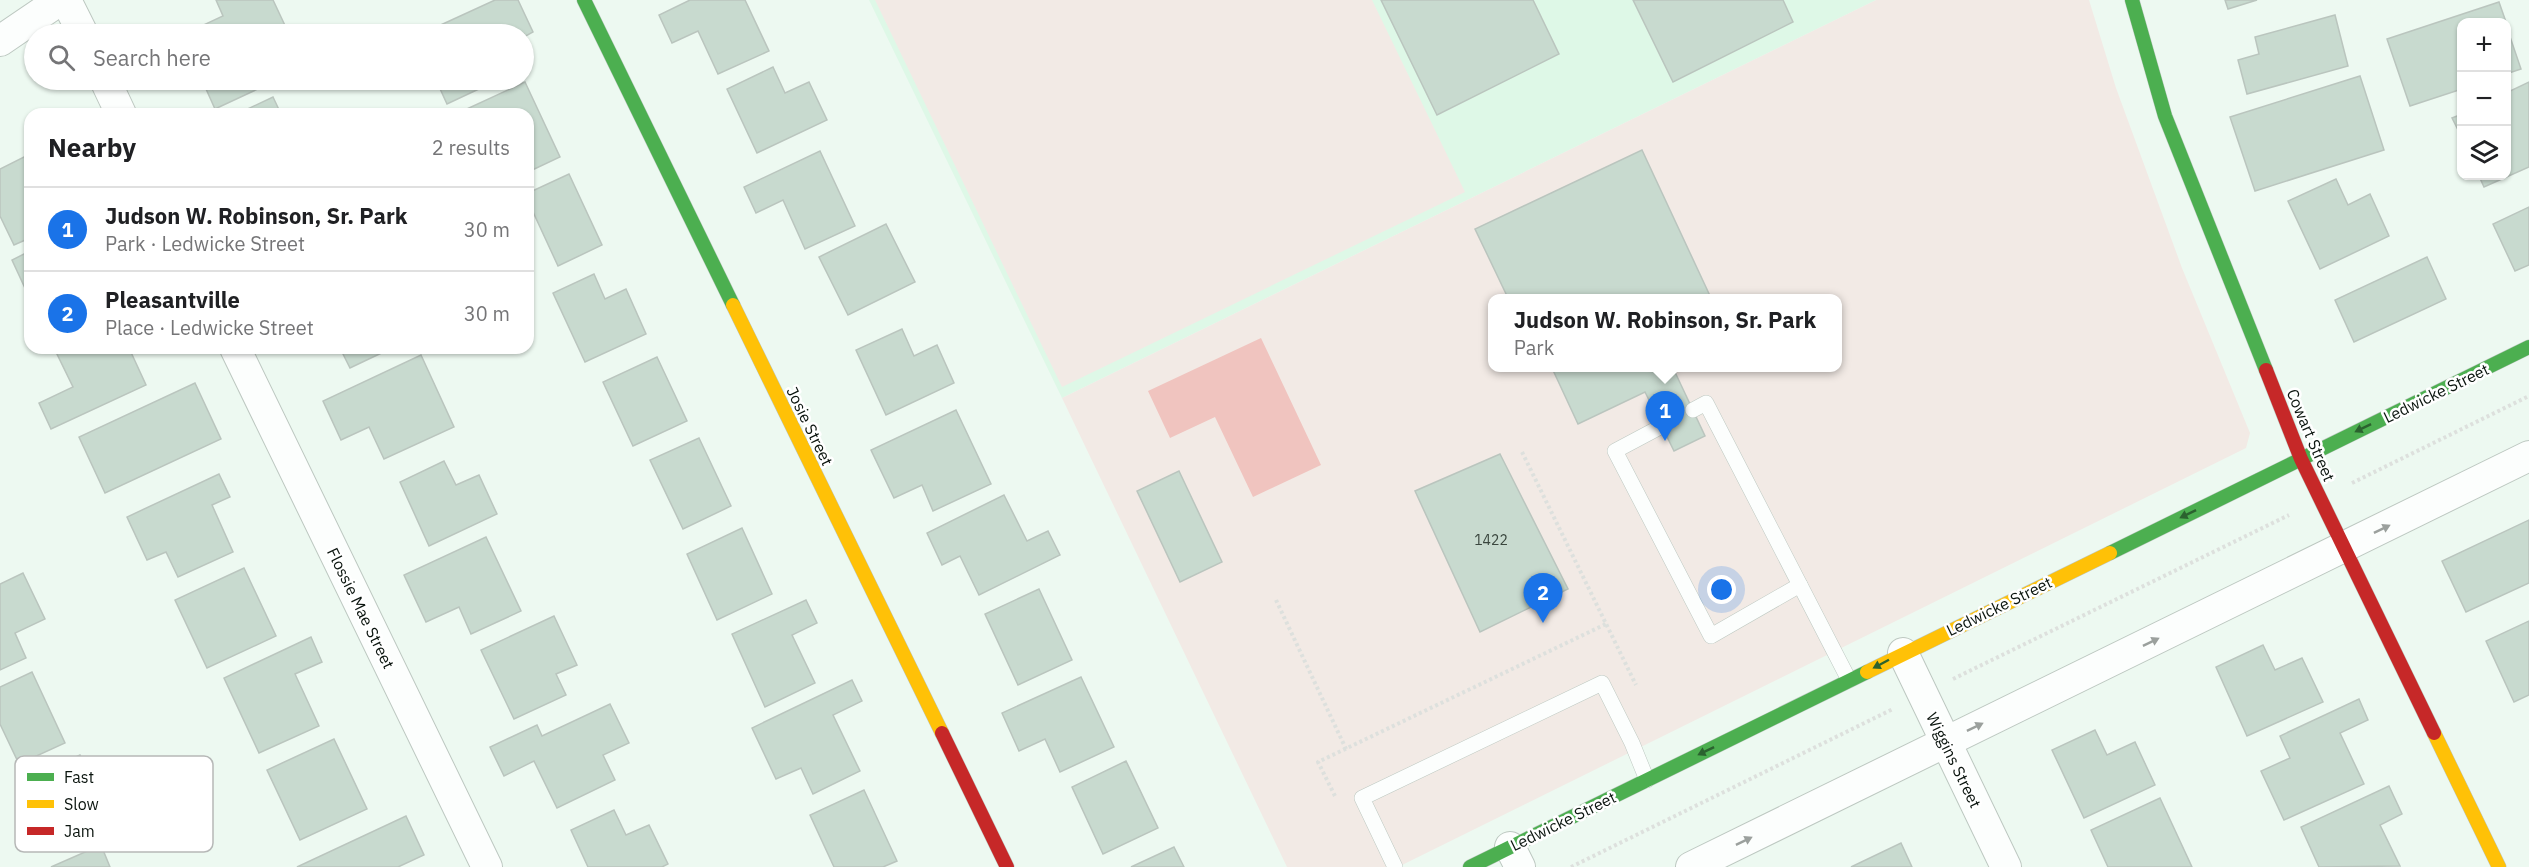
<!DOCTYPE html>
<meta charset="utf-8">
<style>
body{margin:0;font-family:"IBM Plex Sans",sans-serif;background:#f6f6f6;color:#202124}
.controls{position:absolute;right:18px;top:18px;display:grid;overflow:hidden;border-radius:12px;box-shadow:0 2px 4px #0004}
.controls button{width:54px;height:54px;display:grid;place-items:center;padding:0;border:0;border-bottom:2px solid #e0e0e0;background:#fff;color:#202124;font:30px sans-serif}
.you{position:absolute;left:1722px;top:590px;width:21px;height:21px;margin:-15px;border:4px solid #fff;border-radius:50%;background:#1a73e8;box-shadow:0 0 0 9px #1a73e833}
.badge{display:grid;place-items:center;width:39px;height:39px;border-radius:50%;background:#1a73e8;color:#fff;font-size:20px;font-weight:700}
.pin{position:absolute;translate:-50% -50px;filter:drop-shadow(0 2px 3px #0008)}
.pin::after{content:'';position:absolute;top:32px;width:21px;height:18px;background:inherit;clip-path:polygon(0 0,100% 0,50% 100%)}
.popup{position:absolute;left:1488px;top:294px;width:354px;height:78px;box-sizing:border-box;display:grid;place-content:center;border-radius:12px;background:#fff;filter:drop-shadow(0 2px 4px #0005);font-size:20px;white-space:nowrap;color:#757577}
.popup b{font-size:22px;color:#202124}
.popup::after{content:'';position:absolute;left:50%;top:100%;margin-left:-12px;border:12px solid transparent;border-top-color:#fff}
.list{margin:0;padding:0;list-style:none}
h2{display:flex;justify-content:space-between;align-items:center;height:78px;margin:0;padding:0 24px;font-size:26px}
h2 small{font-size:20px;font-weight:400;color:#757577}
.list li{display:grid;grid-template-columns:39px 1fr auto;gap:18px;align-items:center;box-sizing:border-box;height:84px;padding:0 24px;border-top:2px solid #e0e0e0}
.list b{display:block;font-size:22px;white-space:nowrap}
.list p{margin:0;font-size:20px;white-space:nowrap;color:#757577}
.list em{font-size:20px;font-style:normal;color:#757577}
.icon{flex:none;width:33px;height:33px;fill:none;stroke:currentColor;stroke-width:2;stroke-linecap:round;stroke-linejoin:round}
.map{position:relative;flex:none;width:2529px;height:867px;overflow:hidden}
.search{position:absolute;background:#fff;box-shadow:0 2px 4px #0004;left:24px;top:24px;width:510px;height:66px;display:flex;align-items:center;gap:15px;box-sizing:border-box;padding:0 21px;border-radius:33px;color:#757577;font-size:22px}
.panel{position:absolute;background:#fff;box-shadow:0 2px 4px #0004;left:24px;top:108px;width:510px;height:246px;border-radius:18px}
.map>svg:first-child{display:block}
.built{fill:#def8e7}
.green{fill:#f2eae5;fill-rule:evenodd}
.water{fill:#f0c4bf}
.building{fill:#c8dacf;stroke:#bac5be;stroke-width:1.5}
.lines{fill:none;stroke-linecap:round;stroke-linejoin:round}
.lane-casing{stroke:#bdc8c1;stroke-width:16}
.street-casing{stroke:#bdc8c1;stroke-width:32}
.fast-casing{stroke:#bdc8c1;stroke-width:15}
.slow-casing{stroke:#bdc8c1;stroke-width:15}
.jam-casing{stroke:#bdc8c1;stroke-width:15}
.path{stroke:#dde0dd;stroke-width:4;stroke-dasharray:3 3;stroke-linecap:butt}
.lane{stroke:#fcfefd;stroke-width:15}
.street{stroke:#fcfefd;stroke-width:30}
.fast{stroke:#4caf50;stroke-width:14}
.slow{stroke:#ffc107;stroke-width:14}
.jam{stroke:#c62828;stroke-width:14}
.oneway{fill:#2b622f}
.oneway2{fill:#9ba09d}
.labels{text-anchor:middle;dominant-baseline:central;stroke-width:5;stroke-linejoin:round;paint-order:stroke}
.number-label{font-size:14px;fill:#3a463e}
.street-label{font-size:16px;fill:#0a140e;stroke:#fff}
.key{fill:#fff;stroke:#b6b8b7;stroke-width:1.5}
.key-label{font-size:16px;fill:#0a140e}
</style>
<div class="map">
<svg width="2529" height="867" viewBox="0 0 2529 867">
<rect width="100%" height="100%" fill="#edf9f1"/>
<!-- built -->
<polygon class="built" points="869,0 1876,0 1062,398"/>
<!-- green -->
<g class="green">
<polygon points="875,0 1372,0 1465,192 1062,387"/>
<path d="M1876 0H2089L2116 88 2182 268 2250 433 2246 448 1398 867H1287L1062 398ZM1492 298H1838V368H1492Z"/>
</g>
<!-- water -->
<polygon class="water" points="1261,338 1321,465 1253,497 1215,417 1170,438 1148,391"/>
<!-- building -->
<g class="building">
<polygon points="216,0 273,0 289,34 200,34 197,28 223,16"/>
<polygon points="495,0 518,0 533,32 524,37 524,34 421,34"/>
<polygon points="690,0 745,0 769,51 718,74 698,31 672,43 659,15"/>
<polygon points="1381,0 1533,0 1559,54 1437,115"/>
<polygon points="1633,0 1783,0 1793,22 1673,82"/>
<polygon points="2225,0 2257,0 2228,9"/>
<polygon points="2499,2 2506,22 2462,22 2462,89 2410,106 2387,39"/>
<polygon points="2335,15 2348,66 2247,94 2238,60 2259,54 2255,37"/>
<polygon points="2506,25 2521,69 2506,74"/>
<polygon points="773,67 785,93 809,82 827,120 757,153 727,89"/>
<polygon points="2360,76 2384,150 2255,191 2230,117"/>
<polygon points="202,80 277,80 215,109"/>
<polygon points="415,80 498,80 447,104 436,80 419,87"/>
<polygon points="525,82 560,157 528,172 528,114 456,114"/>
<polygon points="2529,82 2529,167 2484,187 2479,176 2506,176 2506,93"/>
<polygon points="273,97 281,114 237,114"/>
<polygon points="2462,114 2462,138 2452,118"/>
<polygon points="1642,150 1711,298 1508,298 1475,229"/>
<polygon points="820,151 855,226 805,249 783,200 756,213 744,187"/>
<polygon points="30,154 30,238 14,245 0,216 0,169"/>
<polygon points="569,174 602,245 558,266 528,201 528,193"/>
<polygon points="2336,179 2348,205 2370,194 2389,236 2320,269 2288,201"/>
<polygon points="2529,207 2529,265 2515,271 2493,224"/>
<polygon points="886,224 915,282 848,315 819,257"/>
<polygon points="30,251 30,299 12,260"/>
<polygon points="2427,257 2446,299 2354,342 2335,300"/>
<polygon points="594,274 605,299 626,289 646,334 585,362 553,293"/>
<polygon points="902,329 914,356 937,345 954,383 886,415 856,350"/>
<polygon points="54,348 129,348 146,385 51,429 39,403 73,387"/>
<polygon points="340,348 392,348 350,368"/>
<polygon points="421,355 454,427 384,459 369,427 341,440 323,401"/>
<polygon points="657,357 687,421 633,446 603,382"/>
<polygon points="1552,368 1679,368 1674,370 1705,436 1674,451 1645,392 1578,424"/>
<polygon points="195,383 221,439 105,493 79,437"/>
<polygon points="956,410 991,484 933,511 922,485 894,498 871,450"/>
<polygon points="699,438 731,506 683,529 650,460"/>
<polygon points="1500,454 1568,589 1480,632 1415,491"/>
<polygon points="444,461 456,485 479,475 497,514 429,546 400,482"/>
<polygon points="1179,471 1222,562 1180,582 1137,491"/>
<polygon points="219,474 230,497 212,505 233,552 178,577 166,552 147,560 127,517"/>
<polygon points="1004,495 1027,541 1048,531 1060,555 979,595 960,556 942,565 927,533"/>
<polygon points="2529,520 2529,583 2466,612 2442,561"/>
<polygon points="742,528 772,594 717,620 687,554"/>
<polygon points="486,537 521,611 471,634 459,607 426,622 404,575"/>
<polygon points="244,568 276,636 207,668 175,600"/>
<polygon points="23,573 45,619 15,633 26,658 0,670 0,584"/>
<polygon points="1039,589 1072,660 1018,685 985,614"/>
<polygon points="806,600 817,623 792,635 815,683 765,707 732,634"/>
<polygon points="554,616 577,665 556,674 566,695 514,719 481,650"/>
<polygon points="2529,621 2529,695 2514,702 2486,641"/>
<polygon points="311,637 322,662 295,674 319,726 259,753 224,678"/>
<polygon points="2263,645 2275,670 2302,658 2323,702 2247,736 2216,667"/>
<polygon points="32,672 65,743 19,764 0,724 0,687"/>
<polygon points="1081,677 1114,747 1060,772 1045,739 1019,751 1002,713"/>
<polygon points="852,680 862,701 833,715 860,771 813,794 801,768 776,779 752,728"/>
<polygon points="2359,699 2368,720 2340,733 2364,784 2284,820 2261,771 2290,758 2280,736"/>
<polygon points="610,704 629,743 603,755 615,780 557,808 534,761 504,776 490,747 537,725 542,736"/>
<polygon points="2095,730 2107,755 2135,742 2155,785 2084,818 2052,750"/>
<polygon points="334,739 367,809 300,840 267,770"/>
<polygon points="80,755 110,820 59,844 28,779"/>
<polygon points="1126,761 1158,828 1103,854 1072,787"/>
<polygon points="2389,786 2402,814 2380,825 2400,866 2319,867 2301,827"/>
<polygon points="864,790 897,861 883,867 834,867 810,815"/>
<polygon points="2160,798 2192,867 2108,867 2091,830"/>
<polygon points="614,810 626,835 649,825 668,864 662,867 588,867 571,830"/>
<polygon points="406,816 424,855 398,867 297,867"/>
<polygon points="1901,843 1912,867 1851,867"/>
<polygon points="101,845 110,867 51,867"/>
<polygon points="1174,847 1184,867 1131,867"/>
</g>
<g class="lines">
<!-- lane casing -->
<g class="lane-casing">
<g id="lane">
<polyline points="1693,410 1706,403 1849,680"/>
<polyline points="1662,426 1615,451 1711,636 1800,585"/>
<polyline points="1395,867 1362,798 1602,683 1632,743 1647,780"/>
</g>
</g>
<!-- street casing -->
<g class="street-casing">
<g id="street">
<polyline points="66,0 83,34"/>
<polyline points="0,41 60,0"/>
<polyline points="105,80 121,114"/>
<polyline points="235,348 487,867"/>
<polyline points="1903,653 2006,867"/>
<polyline points="1510,847 1520,867"/>
<polyline points="1691,867 2529,456"/>
</g>
</g>
<!-- fast casing -->
<g class="fast-casing">
<g id="fast">
<polyline points="584,0 733,305"/>
<polyline points="2132,0 2165,116 2266,370"/>
<polyline points="2110,553 2529,347"/>
<polyline points="1470,867 1867,672"/>
</g>
</g>
<!-- slow casing -->
<g class="slow-casing">
<g id="slow">
<polyline points="733,305 942,733"/>
<polyline points="1867,672 2110,553"/>
<polyline points="2434,733 2499,867"/>
</g>
</g>
<!-- jam casing -->
<g class="jam-casing">
<g id="jam">
<polyline points="2266,370 2301,459 2434,733"/>
<polyline points="942,733 1007,867"/>
</g>
</g>
<!-- path -->
<g class="path">
<polyline points="1522,452 1636,685"/>
<polyline points="2352,483 2529,396"/>
<polyline points="1276,600 1346,749"/>
<polyline points="1953,679 2289,515"/>
<polyline points="1335,796 1318,762 1606,624"/>
<polyline points="1571,867 1893,709"/>
</g>
<!-- lane -->
<use href="#lane" class="lane"/>
<!-- street -->
<use href="#street" class="street"/>
<!-- fast -->
<use href="#fast" class="fast"/>
<!-- slow -->
<use href="#slow" class="slow"/>
<!-- jam -->
<use href="#jam" class="jam"/>
</g>
<!-- one-way arrows -->
<defs><path id="oneway-solid" d="M-6-.8H1V-3.2L6.5 0L1 3.2V.8H-6Z" transform="scale(1.5)"/></defs>
<g class="oneway">
<use href="#oneway-solid" transform="translate(2363 428) rotate(154)"/>
<use href="#oneway-solid" transform="translate(2188 514) rotate(154)"/>
<use href="#oneway-solid" transform="translate(1881 664) rotate(152)"/>
<use href="#oneway-solid" transform="translate(1706 751) rotate(154)"/>
</g>
<g class="oneway2">
<use href="#oneway-solid" transform="translate(2382 529) rotate(-26)"/>
<use href="#oneway-solid" transform="translate(2151 642) rotate(-26)"/>
<use href="#oneway-solid" transform="translate(1975 727) rotate(-26)"/>
<use href="#oneway-solid" transform="translate(1744 841) rotate(-26)"/>
</g>
<g class="labels">
<!-- number labels -->
<g class="number-label">
<text x="1491" y="540">1422</text>
</g>
<!-- street labels -->
<g class="street-label">
<text transform="translate(2436 393) rotate(-26)">Ledwicke Street</text>
<text transform="translate(810 426) rotate(64)">Josie Street</text>
<text transform="translate(2311 435) rotate(67)">Cowart Street</text>
<text transform="translate(1999 606) rotate(-26)">Ledwicke Street</text>
<text transform="translate(361 608) rotate(64)">Flossie Mae Street</text>
<text transform="translate(1954 760) rotate(64)">Wiggins Street</text>
<text transform="translate(1563 821) rotate(-26)">Ledwicke Street</text>
</g>
</g>
<!-- legend -->
<rect x="15" y="756" width="198" height="96" rx="9" class="key"/>
<rect x="27" y="773" width="27" height="8" fill="#4caf50"/>
<rect x="27" y="800" width="27" height="8" fill="#ffc107"/>
<rect x="27" y="827" width="27" height="8" fill="#c62828"/>
<g class="key-label">
<text x="64" y="783">Fast</text>
<text x="64" y="810">Slow</text>
<text x="64" y="837">Jam</text>
</g>
</svg>
<div class="controls">
<button>+</button>
<button>−</button>
<button><svg class="icon" aria-label="layers" viewBox="0 0 24 24"><path d="M12 4l9 5-9 5-9-5zM3 14l9 5 9-5"/></svg></button>
</div>
<div class="you"></div>
<div class="pin badge" style="left:1665px;top:441px">1</div>
<div class="popup"><b>Judson W. Robinson, Sr. Park</b>Park</div>
<div class="pin badge" style="left:1543px;top:623px">2</div>
<div class="search"><svg class="icon" aria-label="search" viewBox="0 0 24 24"><circle cx="10" cy="10" r="6"/><path d="M15 15l6 6"/></svg>Search here</div>
<section class="panel">
<h2>Nearby<small>2 results</small></h2>
<ul class="list">
<li><span class="badge">1</span><div><b>Judson W. Robinson, Sr. Park</b><p>Park · Ledwicke Street</p></div><em>30 m</em></li>
<li><span class="badge">2</span><div><b>Pleasantville</b><p>Place · Ledwicke Street</p></div><em>30 m</em></li>
</ul>
</section>
</div>
